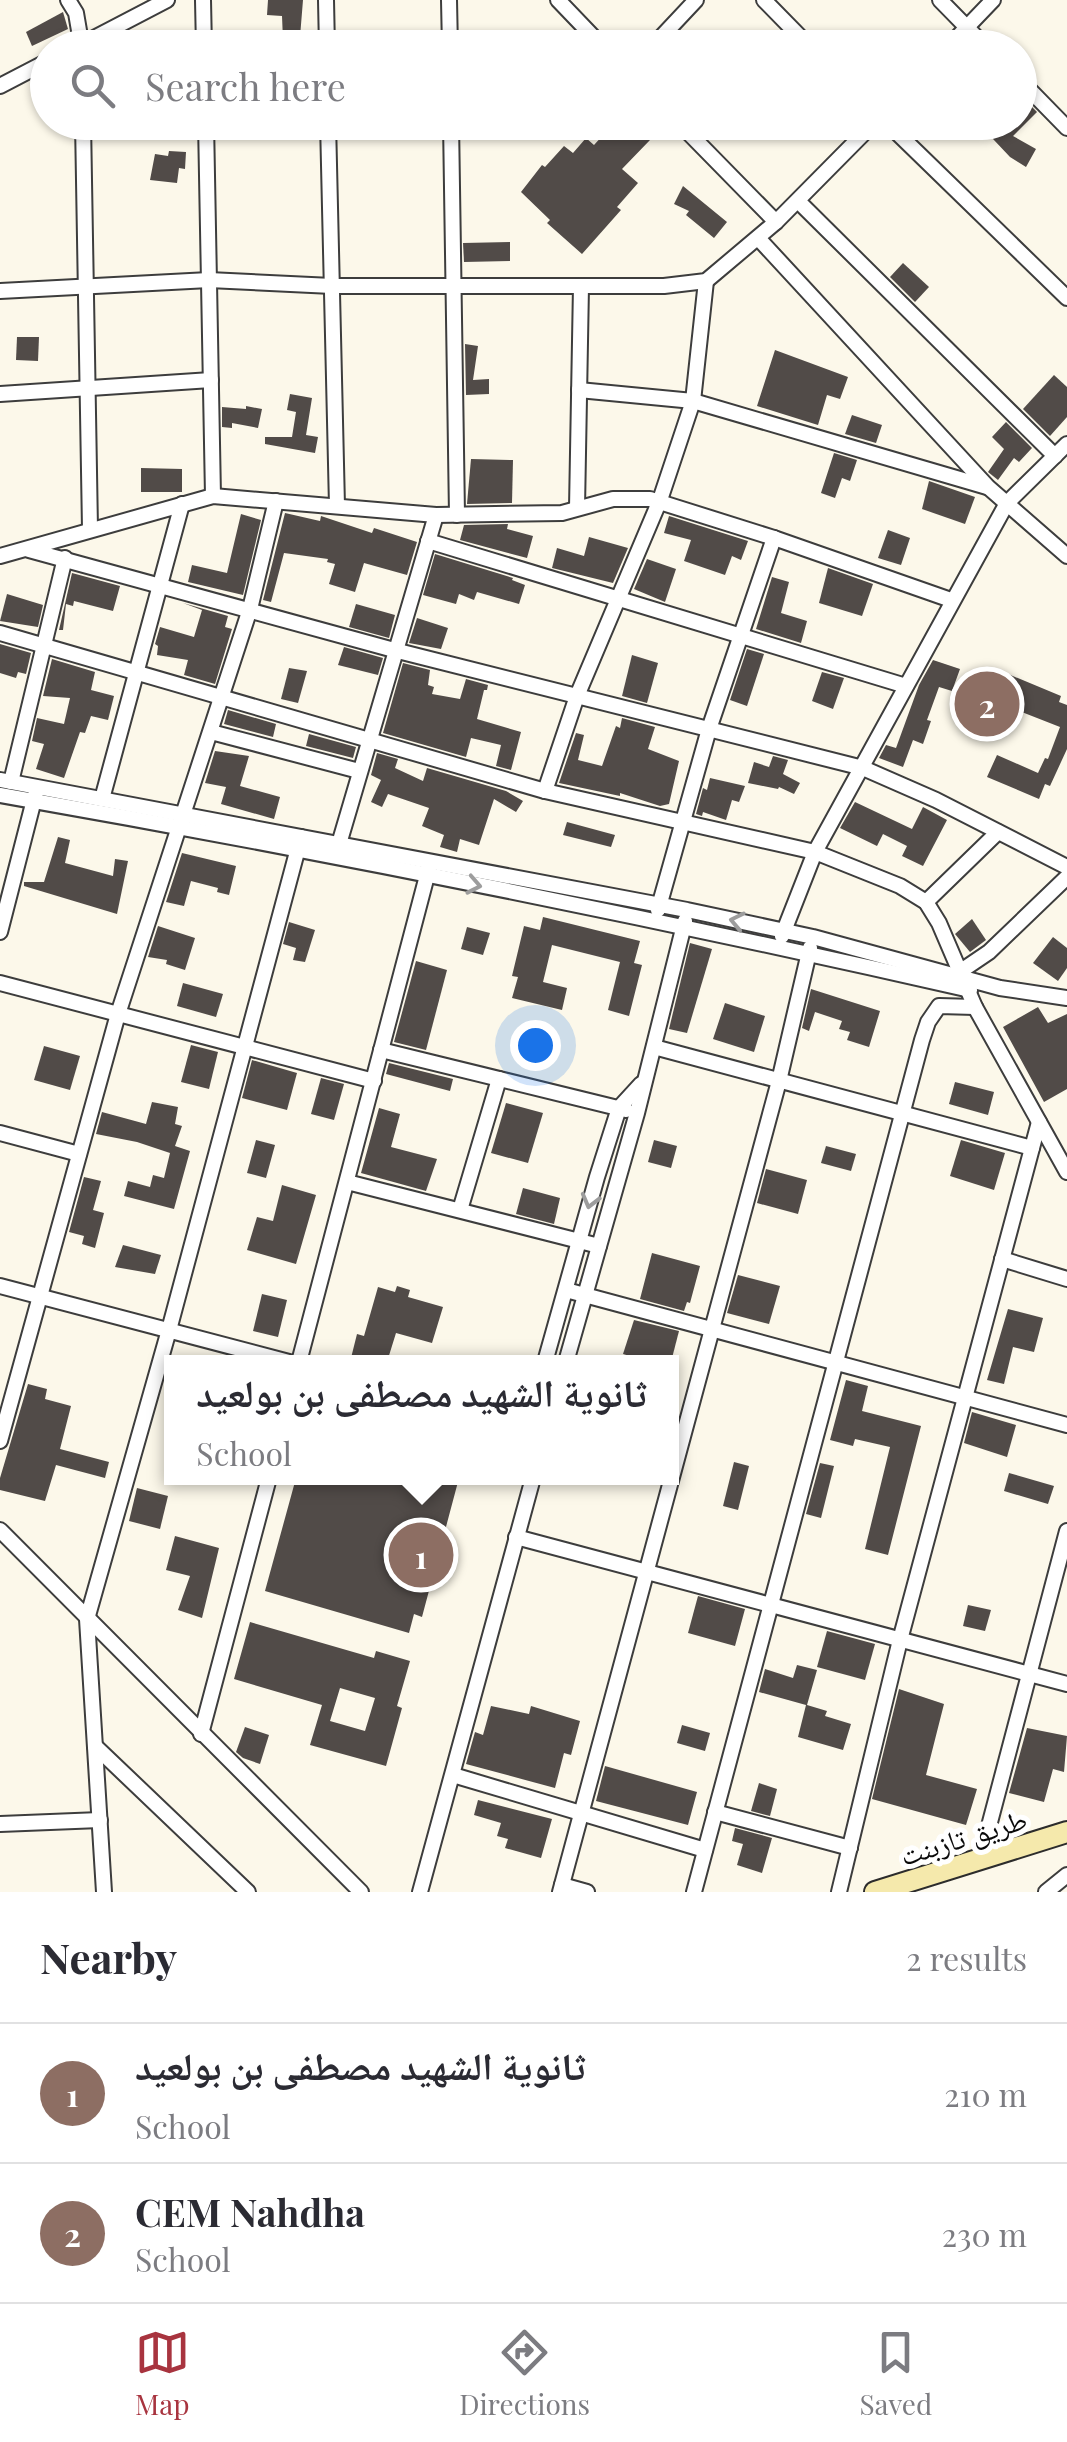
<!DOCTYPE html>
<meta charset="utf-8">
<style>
body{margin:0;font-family:"Playfair Display","Noto Naskh Arabic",serif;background:#f7f7f7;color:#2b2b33}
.you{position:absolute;left:535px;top:1045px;width:35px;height:35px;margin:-25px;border:8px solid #fff;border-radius:50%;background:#1a73e8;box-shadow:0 0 0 15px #1a73e833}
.badge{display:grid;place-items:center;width:65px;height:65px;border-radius:50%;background:#a8343f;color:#fff;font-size:32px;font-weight:700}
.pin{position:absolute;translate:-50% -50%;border:5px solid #fff;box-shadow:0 2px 10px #0006}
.popup{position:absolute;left:164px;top:1355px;width:515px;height:130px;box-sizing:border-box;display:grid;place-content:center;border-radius:0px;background:#fff;filter:drop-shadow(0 2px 8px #0005);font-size:32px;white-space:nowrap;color:#7c7c81}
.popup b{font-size:38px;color:#2b2b33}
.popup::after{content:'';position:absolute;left:50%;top:100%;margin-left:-20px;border:20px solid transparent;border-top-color:#fff}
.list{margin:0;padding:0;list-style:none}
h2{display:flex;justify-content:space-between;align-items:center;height:130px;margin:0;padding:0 40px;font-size:42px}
h2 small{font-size:32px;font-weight:400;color:#7c7c81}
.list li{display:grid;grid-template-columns:65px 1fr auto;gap:30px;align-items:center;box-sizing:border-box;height:140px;padding:0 40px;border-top:2px solid #e1e1e2}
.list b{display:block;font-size:38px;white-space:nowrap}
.list p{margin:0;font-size:32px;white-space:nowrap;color:#7c7c81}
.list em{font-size:32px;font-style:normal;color:#7c7c81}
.icon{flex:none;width:55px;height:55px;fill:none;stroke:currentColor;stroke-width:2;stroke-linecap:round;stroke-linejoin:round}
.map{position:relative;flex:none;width:1067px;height:1892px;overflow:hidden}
.search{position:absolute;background:#fff;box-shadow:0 2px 8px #0004;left:30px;right:30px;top:30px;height:110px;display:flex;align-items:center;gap:25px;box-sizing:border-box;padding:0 35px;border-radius:55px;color:#7c7c81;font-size:38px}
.sheet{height:410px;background:#fff}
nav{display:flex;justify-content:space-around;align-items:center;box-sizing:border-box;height:140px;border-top:2px solid #e1e1e2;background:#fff;font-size:28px;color:#7c7c81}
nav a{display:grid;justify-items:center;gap:5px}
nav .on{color:#a8343f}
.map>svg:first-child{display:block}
.building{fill:#514b48;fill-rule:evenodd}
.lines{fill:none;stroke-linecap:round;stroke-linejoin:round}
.street-casing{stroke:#3d3d3d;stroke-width:18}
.secondary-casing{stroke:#2c2c2c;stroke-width:24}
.street{stroke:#fff;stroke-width:14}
.secondary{stroke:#f5e9ac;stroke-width:20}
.oneway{stroke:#9d9d9d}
.labels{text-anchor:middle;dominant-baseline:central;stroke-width:10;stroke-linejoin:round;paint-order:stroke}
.street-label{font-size:28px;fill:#0a0a0a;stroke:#fff}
</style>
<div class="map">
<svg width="1067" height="1892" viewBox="0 0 1067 1892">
<rect width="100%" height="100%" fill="#fcf8ea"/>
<!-- building -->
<g class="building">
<polygon points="268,0 303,0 300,37 283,40 282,16 267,15"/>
<polygon points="63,12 68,29 32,46 26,32"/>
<polygon points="1020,95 1037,112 1013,136 1036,149 1026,167 1010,157 977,122 1020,122"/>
<polygon points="615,122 631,122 650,140 622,169 638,183 617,207 621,210 582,254 547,223 550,220 521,192 542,165 545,167 564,146 573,153 586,138 594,145"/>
<polygon points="169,151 186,152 185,169 179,168 177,183 150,180 155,154 168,156"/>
<polygon points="683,186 727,222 714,238 686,215 689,211 674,204"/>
<polygon points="510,242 510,261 464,262 463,243"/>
<polygon points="903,263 929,287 915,302 890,277"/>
<polygon points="17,337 39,337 38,361 16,360"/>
<polygon points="465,344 478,346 473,380 489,379 489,394 466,395"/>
<polygon points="775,350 848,377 840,399 827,395 818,425 757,406"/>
<polygon points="1054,375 1067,387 1067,417 1050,436 1023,409"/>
<polygon points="290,394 312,398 306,435 318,437 315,453 265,444 265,437 292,437 296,412 287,410"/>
<polygon points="246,406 262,409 258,428 232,423 232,428 222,427 222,407 246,409"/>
<polygon points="852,415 882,425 876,443 845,434"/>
<polygon points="1006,422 1032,448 1019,462 1014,458 998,480 988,472 1004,449 992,437"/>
<polygon points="834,453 857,460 850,481 842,478 835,498 821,493"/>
<polygon points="471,459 513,460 512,503 467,504"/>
<polygon points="141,468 182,469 182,492 141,492"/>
<polygon points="929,481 975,497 965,524 922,509"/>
<polygon points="285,513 320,521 321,516 372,533 374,528 417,542 407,575 364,563 355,592 329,584 335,564 327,562 328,559 284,553 271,602 263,600"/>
<polygon points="241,514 261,520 243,595 188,582 192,565 227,573"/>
<polygon points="669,516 748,541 741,560 732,556 725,575 684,561 691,540 664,533"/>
<polygon points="508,524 507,529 533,536 527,558 460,540 464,525"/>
<polygon points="888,530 910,538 901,565 878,558"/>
<polygon points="589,537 628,548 613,583 552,568 557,548 584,556"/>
<polygon points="435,554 513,578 512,580 525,585 519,604 477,592 474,600 459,594 456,604 423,595"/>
<polygon points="647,559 676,569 665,602 634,589"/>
<polygon points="828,568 873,584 862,616 819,603"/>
<polygon points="72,573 120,586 113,611 74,601 73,606 66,604 63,630 59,630"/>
<polygon points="772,577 789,582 781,613 807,621 801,643 756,629"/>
<polygon points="7,594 43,605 38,627 0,621"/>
<polygon points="183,603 228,616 225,627 232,629 215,684 184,675 188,660 157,655 158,646 155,644 160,627 194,637 202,610"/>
<polygon points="356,604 395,615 389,638 349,627"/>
<polygon points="417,618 448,628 441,649 409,643"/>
<polygon points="0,644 31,653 26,674 18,672 16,678 0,673"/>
<polygon points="344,647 383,658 378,675 338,665"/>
<polygon points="747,649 764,654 747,706 730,700"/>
<polygon points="632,655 658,663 647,703 622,696"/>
<polygon points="52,659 95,672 91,690 114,696 108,720 91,716 85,733 80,732 64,778 36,769 44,744 32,741 37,718 64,724 70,698 43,696"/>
<polygon points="933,660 960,669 952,691 939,687 927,720 931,721 923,744 913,740 903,767 879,758 886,745 896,748 919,685"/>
<polygon points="403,663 430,670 428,685 434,687 432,694 460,699 466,679 488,685 487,690 484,690 477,719 521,732 511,770 496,766 501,745 471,738 466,757 383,733"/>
<polygon points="289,668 307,671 298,703 281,699"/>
<polygon points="822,672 844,678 833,709 812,701"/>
<polygon points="1008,674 1061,696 1059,702 1067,705 1067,749 1050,786 1045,784 1039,799 987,777 997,755 1038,773 1045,758 1048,759 1060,727 996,702"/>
<polygon points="228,710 276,724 273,737 224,724"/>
<polygon points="622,718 655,727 648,749 679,761 669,804 660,806 620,793 620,796 559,783 576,733 584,735 578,760 602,766 616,726 620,728"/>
<polygon points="309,734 356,747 353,758 306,746"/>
<polygon points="215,751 249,756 240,786 280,797 274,819 221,804 226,787 205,783"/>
<polygon points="377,753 398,759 395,768 423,781 427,768 506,791 523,801 516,812 494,799 479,845 460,839 457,852 440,847 444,835 422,826 429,808 388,794 382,807 371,802 381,780 371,775"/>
<polygon points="773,756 788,760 783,774 800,783 794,794 779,787 778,789 748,783 754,762 769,767"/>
<polygon points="710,778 745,786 739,802 732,800 726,820 703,812 702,816 696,814 703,788 707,790"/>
<polygon points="855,802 912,829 923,807 947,820 923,866 902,856 907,846 883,834 877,846 840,828"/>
<polygon points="567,822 615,835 611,847 563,835"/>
<polygon points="58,837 70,840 65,863 113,876 115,859 128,861 117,914 24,886 24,882 44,882"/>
<polygon points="182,853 236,866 229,895 217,892 218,888 191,881 184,906 166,902"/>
<polygon points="543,917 640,941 634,963 642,965 629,1016 608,1010 620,962 552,945 543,982 567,988 562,1010 512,998 518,977 512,976 524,926 540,930"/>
<polygon points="972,919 986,940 970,952 955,934"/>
<polygon points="289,922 315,930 305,962 293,960 296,948 283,944"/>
<polygon points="158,926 195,938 185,970 166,964 167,960 148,957"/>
<polygon points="467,927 490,933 483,955 461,949"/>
<polygon points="1053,937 1067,948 1067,968 1058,981 1033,963"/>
<polygon points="690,943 712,949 687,1033 669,1029"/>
<polygon points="416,961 447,970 426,1050 394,1042"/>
<polygon points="183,983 223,994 216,1017 177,1006"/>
<polygon points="811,989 880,1011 869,1047 847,1040 850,1032 839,1029 842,1021 815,1012 809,1031 802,1028"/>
<polygon points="725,1003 765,1016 754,1052 713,1039"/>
<polygon points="1038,1007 1048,1023 1067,1014 1067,1089 1044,1102 1003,1027"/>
<polygon points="191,1045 218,1052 209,1089 181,1082"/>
<polygon points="44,1046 80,1056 70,1090 34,1080"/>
<polygon points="252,1060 297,1073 287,1110 242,1098"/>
<polygon points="389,1063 453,1079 450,1091 386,1074"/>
<polygon points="321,1078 344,1084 334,1120 311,1114"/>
<polygon points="955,1082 994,1092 988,1115 949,1104"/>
<polygon points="152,1102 178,1107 175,1124 182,1126 175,1146 190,1151 174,1209 124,1196 128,1181 150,1187 153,1175 164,1178 170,1153 137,1142 96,1134 102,1112 146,1124"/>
<polygon points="506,1103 543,1113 528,1163 491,1153"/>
<polygon points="379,1108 400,1114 391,1147 437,1159 426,1191 361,1173"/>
<polygon points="256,1140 275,1145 266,1178 247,1173"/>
<polygon points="654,1140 677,1146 671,1168 648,1162"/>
<polygon points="961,1140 1005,1153 994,1190 950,1176"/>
<polygon points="826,1146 856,1154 851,1171 821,1163"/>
<polygon points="766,1169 807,1180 798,1214 757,1203"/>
<polygon points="84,1177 101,1181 93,1210 104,1213 95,1248 82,1244 84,1236 69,1232"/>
<polygon points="282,1185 316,1195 296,1264 247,1250 257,1217 273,1221"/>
<polygon points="523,1188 560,1198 554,1224 516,1214"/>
<polygon points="123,1245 161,1255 155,1274 115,1267"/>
<polygon points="652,1253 700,1266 690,1303 687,1302 684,1311 640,1299"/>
<polygon points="738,1275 780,1286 769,1324 727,1313"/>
<polygon points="397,1286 410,1290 408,1297 443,1307 432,1343 396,1333 387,1362 350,1362 357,1334 364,1336 378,1287 395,1292"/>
<polygon points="262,1294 287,1300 278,1337 253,1331"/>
<polygon points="1008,1309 1043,1318 1034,1352 1013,1347 1004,1384 987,1380"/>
<polygon points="634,1320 679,1331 671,1362 650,1362 623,1354"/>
<polygon points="846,1380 868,1386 862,1411 921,1426 888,1555 865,1549 890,1447 855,1439 853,1446 830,1440"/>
<polygon points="28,1384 47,1389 45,1399 71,1406 60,1449 109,1462 105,1478 56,1465 45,1501 0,1490 0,1478"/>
<polygon points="972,1412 1016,1425 1007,1457 964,1443"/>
<polygon points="734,1462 749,1466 738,1510 723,1506"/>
<polygon points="820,1463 834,1466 821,1518 806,1514"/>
<polygon points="1009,1473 1054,1486 1048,1504 1004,1491"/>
<polygon points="296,1478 459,1478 422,1617 414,1614 409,1633 265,1591"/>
<polygon points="137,1488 168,1496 160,1529 129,1521"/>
<polygon points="175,1536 219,1548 202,1618 178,1610 190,1576 166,1570"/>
<polygon points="698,1596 745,1609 735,1646 688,1633"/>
<polygon points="968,1605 991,1610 985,1631 963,1626"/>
<path d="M250 1622 374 1658 376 1651 410 1661 397 1706 402 1708 386 1766 310 1745 322 1705 234 1679ZM340 1688 375 1698 365 1731 330 1721Z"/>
<polygon points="827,1631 875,1644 865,1680 817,1667"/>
<polygon points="797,1665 817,1670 807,1705 827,1711 825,1716 851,1724 843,1750 798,1737 806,1705 759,1692 765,1669 793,1678"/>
<polygon points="899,1689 944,1704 926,1775 977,1789 966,1825 872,1799"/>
<polygon points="491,1706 529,1714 531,1706 580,1721 571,1755 564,1753 555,1788 466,1764 475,1732 483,1735"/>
<polygon points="682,1725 710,1733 705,1751 677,1743"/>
<polygon points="245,1727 269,1735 260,1764 243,1758 236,1752"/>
<polygon points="1027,1728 1067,1736 1064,1772 1053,1769 1044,1802 1009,1793"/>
<polygon points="605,1766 697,1792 688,1825 596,1801"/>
<polygon points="759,1783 777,1789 770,1816 751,1811"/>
<polygon points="478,1800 552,1819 541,1858 505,1848 508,1839 497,1836 501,1823 474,1815"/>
<polygon points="735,1828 772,1838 762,1873 737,1865 743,1844 732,1841"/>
</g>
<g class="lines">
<!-- street casing -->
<g class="street-casing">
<g id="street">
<polyline points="68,0 76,13 82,48"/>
<polyline points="203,0 204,48"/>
<polyline points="326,0 327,48"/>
<polyline points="449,0 450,48"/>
<polyline points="558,0 604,48"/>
<polyline points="764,0 811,48"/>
<polyline points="940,0 987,48"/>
<polyline points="75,48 167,0"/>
<polyline points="651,48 696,0"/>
<polyline points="947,48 993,0"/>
<polyline points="1020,80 1067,128"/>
<polyline points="0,86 48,61"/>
<polyline points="83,122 90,529"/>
<polyline points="206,122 213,496"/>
<polyline points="328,122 337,506"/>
<polyline points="451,122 457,515"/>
<polyline points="678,122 776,222"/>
<polyline points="886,122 1067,298"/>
<polyline points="798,201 1055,456"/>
<polyline points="758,238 988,487 1067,556"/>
<polyline points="0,291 209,280 332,286 664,286 706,281 776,222 875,122"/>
<polyline points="579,390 693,401 987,487"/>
<polyline points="0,394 211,380"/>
<polyline points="577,508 581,286"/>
<polyline points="428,541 906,686"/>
<polyline points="29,550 394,650 863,768 936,800 1067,867"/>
<polyline points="0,556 213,496 436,515 562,513 613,499 650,499 774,538 951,600"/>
<polyline points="0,633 545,791 815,852 900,886 926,902 939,923 975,1007 1067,1172"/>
<polyline points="211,732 359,771"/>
<polyline points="0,780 687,910 813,937 1000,988 1067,998"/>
<polyline points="11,782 65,558"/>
<polyline points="545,791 577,696 660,500 693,401 706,281"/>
<path d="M0 795C325 852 649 917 970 990"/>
<polyline points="102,799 182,504"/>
<polyline points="339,844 436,515"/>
<polyline points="926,902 998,832"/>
<polyline points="658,910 709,729 774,538"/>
<polyline points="0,932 36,792"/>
<polyline points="782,936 815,852 1007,503 1067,444"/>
<polyline points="961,971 989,952 1067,877"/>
<polyline points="0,983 374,1081"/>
<polyline points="654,1047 1032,1148"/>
<polyline points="381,1050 626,1110"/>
<polyline points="0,1133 79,1154"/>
<polyline points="347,1182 599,1246"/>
<polyline points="460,1210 499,1079"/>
<polyline points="1002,1259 1067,1279"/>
<polyline points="0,1286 289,1362"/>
<polyline points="566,1290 1067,1425"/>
<polyline points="299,1362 429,868"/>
<polyline points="545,1362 597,1177 619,1108 641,1084"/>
<polyline points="566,1362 637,1113 685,921"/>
<polyline points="0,1441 118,1014 250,609 276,501"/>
<polyline points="0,1530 361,1892"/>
<polyline points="516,1537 1067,1684"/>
<polyline points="201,1734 269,1478"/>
<polyline points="95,1746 248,1892"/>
<polyline points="453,1775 705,1850"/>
<polyline points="715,1812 850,1848"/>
<polyline points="0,1824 100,1820"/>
<polyline points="980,1860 1067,1531"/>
<polyline points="562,1885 587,1892"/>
<polyline points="104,1892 87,1619 169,1330 301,837"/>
<polyline points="420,1892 533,1478"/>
<polyline points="560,1892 779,1081 810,948"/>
<polyline points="694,1892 922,1040 928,1022 939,1006 975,1007"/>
<polyline points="839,1892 900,1640 1039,1122"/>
<polyline points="1046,1892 1067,1875"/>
</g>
</g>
<!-- secondary casing -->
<g class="secondary-casing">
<polyline id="secondary" points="875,1892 1067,1832"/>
</g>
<!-- street -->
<use href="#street" class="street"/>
<!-- secondary -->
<use href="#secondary" class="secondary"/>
</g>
<!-- one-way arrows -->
<defs><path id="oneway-chevron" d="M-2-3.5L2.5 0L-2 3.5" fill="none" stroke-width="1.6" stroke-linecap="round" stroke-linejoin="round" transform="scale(2.5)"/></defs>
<g class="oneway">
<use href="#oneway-chevron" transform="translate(474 885) rotate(11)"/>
<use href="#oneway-chevron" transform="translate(737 921) rotate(-168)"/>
<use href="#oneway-chevron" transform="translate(590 1201) rotate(105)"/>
</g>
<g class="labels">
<!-- street labels -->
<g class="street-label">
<text transform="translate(963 1836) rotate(-17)">طريق تازبنت</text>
</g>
</g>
</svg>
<div class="you"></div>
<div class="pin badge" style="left:421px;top:1555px;background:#8d6e63">1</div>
<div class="popup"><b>ثانوية الشهيد مصطفى بن بولعيد</b>School</div>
<div class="pin badge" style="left:987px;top:704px;background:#8d6e63">2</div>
<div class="search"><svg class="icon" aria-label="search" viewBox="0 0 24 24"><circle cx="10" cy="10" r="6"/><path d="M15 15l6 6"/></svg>Search here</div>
</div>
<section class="sheet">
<h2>Nearby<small>2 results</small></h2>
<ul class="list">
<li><span class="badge" style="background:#8d6e63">1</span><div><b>ثانوية الشهيد مصطفى بن بولعيد</b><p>School</p></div><em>210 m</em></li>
<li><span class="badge" style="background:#8d6e63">2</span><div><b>CEM Nahdha</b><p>School</p></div><em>230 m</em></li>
</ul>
</section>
<nav>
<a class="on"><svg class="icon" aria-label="map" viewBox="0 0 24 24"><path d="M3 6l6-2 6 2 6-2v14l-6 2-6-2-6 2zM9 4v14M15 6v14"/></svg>Map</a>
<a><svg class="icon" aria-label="directions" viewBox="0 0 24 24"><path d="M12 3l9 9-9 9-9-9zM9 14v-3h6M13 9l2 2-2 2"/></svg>Directions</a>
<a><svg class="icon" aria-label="saved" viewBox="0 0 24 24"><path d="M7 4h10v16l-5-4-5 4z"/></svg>Saved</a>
</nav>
